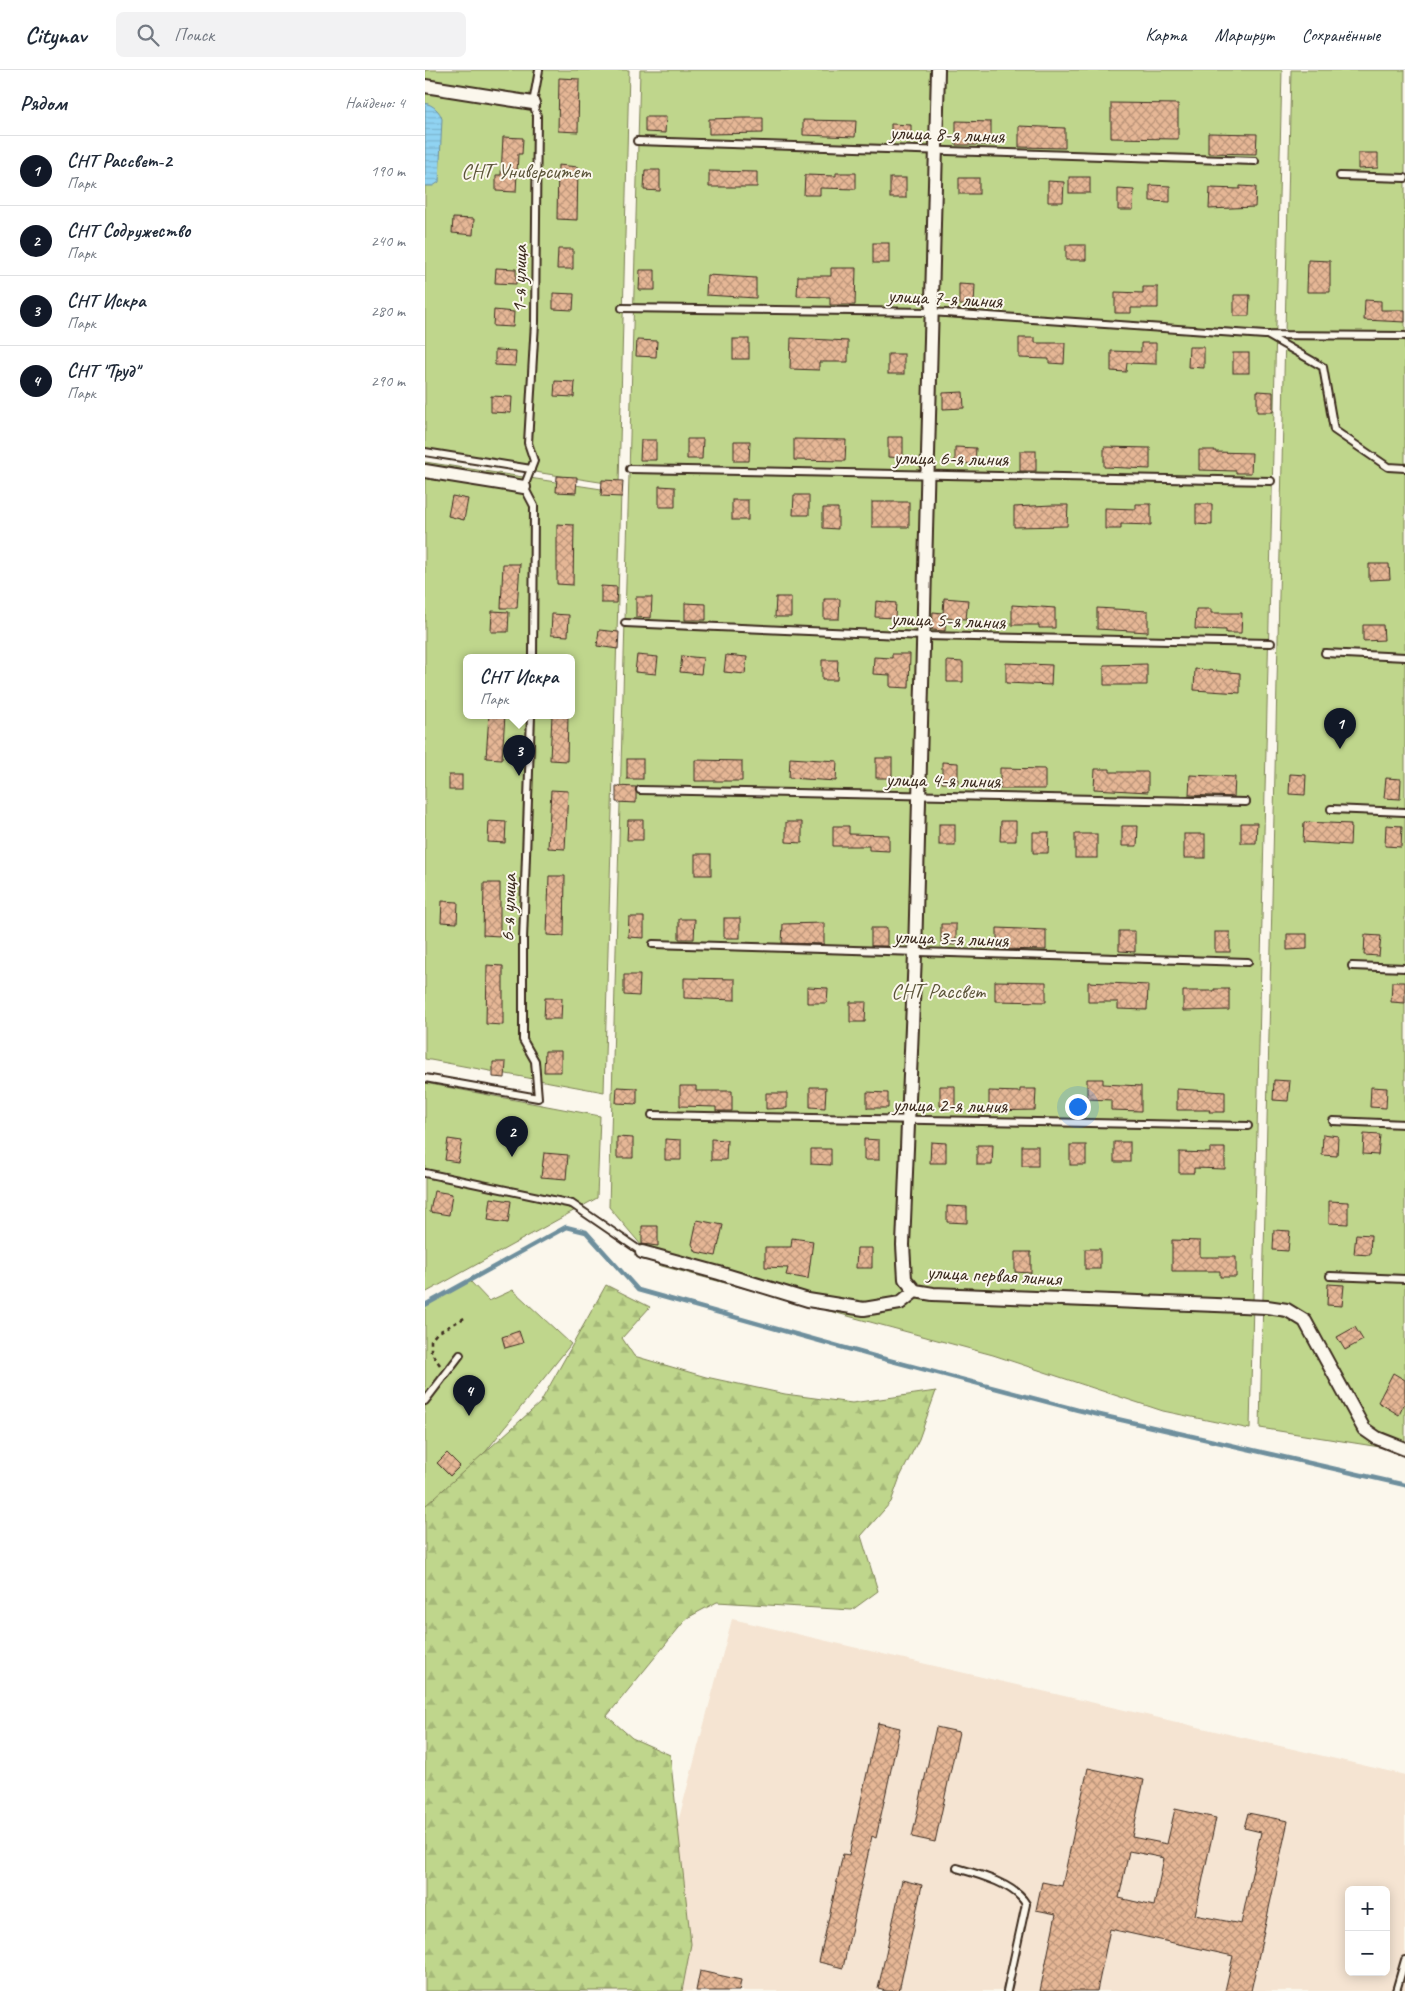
<!DOCTYPE html>
<html lang="ru">
<meta charset="utf-8">
<style>
body{margin:0;font-family:Caveat,sans-serif;background:#f2f2f3;color:#1f2937}
.controls{position:absolute;right:15px;bottom:15px;display:grid;overflow:hidden;border-radius:8px;box-shadow:0 2px 12px #0003}
.controls button{width:45px;height:45px;display:grid;place-items:center;padding:0;border:0;border-bottom:1px solid #e0e1e3;background:#fff;color:#1f2937;font:25px sans-serif}
.you{position:absolute;left:652px;top:1036px;width:18px;height:18px;margin:-12px;border:4px solid #fff;border-radius:50%;background:#1a73e8;box-shadow:0 0 0 8px #1a73e833}
.badge{display:grid;place-items:center;width:32px;height:32px;border-radius:50%;background:#111827;color:#fff;font-size:16px;font-weight:700}
.pin{position:absolute;translate:-50% -41px;filter:drop-shadow(0 1px 2px #0008)}
.pin::after{content:'';position:absolute;top:26px;width:18px;height:15px;background:inherit;clip-path:polygon(0 0,100% 0,50% 100%)}
.popup{position:absolute;left:38px;top:584px;width:112px;height:65px;box-sizing:border-box;display:grid;place-content:center;border-radius:8px;background:#fff;filter:drop-shadow(0 1px 4px #0005);font-size:16px;white-space:nowrap;color:#747a83}
.popup b{font-size:19px;color:#1f2937}
.popup::after{content:'';position:absolute;left:50%;top:100%;margin-left:-10px;border:10px solid transparent;border-top-color:#fff}
.list{margin:0;padding:0;list-style:none}
h2{display:flex;justify-content:space-between;align-items:center;height:65px;margin:0;padding:0 20px;font-size:21px}
h2 small{font-size:16px;font-weight:400;color:#747a83}
.list li{display:grid;grid-template-columns:32px 1fr auto;gap:15px;align-items:center;box-sizing:border-box;height:70px;padding:0 20px;border-top:1px solid #e0e1e3}
.list b{display:block;font-size:19px;white-space:nowrap}
.list p{margin:0;font-size:16px;white-space:nowrap;color:#747a83}
.list em{font-size:16px;font-style:normal;color:#747a83}
.icon{flex:none;width:28px;height:28px;fill:none;stroke:currentColor;stroke-width:2;stroke-linecap:round;stroke-linejoin:round}
.map{position:relative;flex:none;width:980px;height:1921px;overflow:hidden}
header{display:flex;align-items:center;gap:30px;box-sizing:border-box;height:70px;padding:0 25px;background:#fff;border-bottom:1px solid #e0e1e3}
header strong{font-size:24px}
nav{display:flex;gap:28px;margin-inline-start:auto;font-size:18px}
.search{width:350px;height:45px;background:#f2f2f3;display:flex;align-items:center;gap:12px;box-sizing:border-box;padding:0 18px;border-radius:8px;color:#747a83;font-size:19px}
main{display:flex}
aside{flex:1;background:#fff}
.map>svg:first-child{display:block}
.built{fill:#f5e4d2;fill-rule:evenodd}
.green{fill:#bfd68c;stroke:#7d8055;fill-rule:evenodd}
.forest{fill:url(#forest-firs);stroke:#7d8055}
.water{fill:url(#water-rules);stroke:#6e8f9d}
.lines{fill:none;stroke-linecap:round;stroke-linejoin:round}
.stream{stroke:#6e8f9d;stroke-width:4.5}
.building{fill:url(#building-cross-hatch);stroke:#3b2a1e;fill-rule:evenodd}
.service-casing{stroke:#3b2a1e;stroke-width:10}
.minor-casing{stroke:#3b2a1e;stroke-width:16}
.path{stroke:#3b2a1e;stroke-width:2.5;stroke-dasharray:4 4;stroke-linecap:butt}
.service{stroke:#fbf7ec;stroke-width:6}
.minor{stroke:#fbf7ec;stroke-width:12}
.labels{text-anchor:middle;dominant-baseline:central;stroke-width:4;stroke-linejoin:round;paint-order:stroke}
.street-label{font-size:21px;fill:#3b2a1e;stroke:#fbf7ec}
.park-label{font-size:21px;fill:#5c553a;stroke:#fbf7ec}
</style>
<header>
<strong>Citynav</strong>
<div class="search"><svg class="icon" aria-label="search" viewBox="0 0 24 24"><circle cx="10" cy="10" r="6"/><path d="M15 15l6 6"/></svg>Поиск</div>
<nav><a>Карта</a><a>Маршрут</a><a>Сохранённые</a></nav>
</header>
<main>
<aside>
<h2>Рядом<small>Найдено: 4</small></h2>
<ul class="list">
<li><span class="badge">1</span><div><b>СНТ Рассвет-2</b><p>Парк</p></div><em>190 m</em></li>
<li><span class="badge">2</span><div><b>СНТ Содружество</b><p>Парк</p></div><em>240 m</em></li>
<li><span class="badge">3</span><div><b>СНТ Искра</b><p>Парк</p></div><em>280 m</em></li>
<li><span class="badge">4</span><div><b>СНТ &quot;Труд&quot;</b><p>Парк</p></div><em>290 m</em></li>
</ul>
</aside>
<div class="map">
<svg width="980" height="1921" viewBox="0 0 980 1921">
<defs>
<pattern id="forest-firs" width="22" height="20" patternUnits="userSpaceOnUse" patternTransform="scale(1.25)"><rect width="22" height="20" fill="#bfd68c"/><path d="M5 1l3.5 6h-7zM16 11l3.5 6h-7z" fill="#a5b878"/></pattern>
<pattern id="water-rules" width="6" height="5" patternUnits="userSpaceOnUse" patternTransform="scale(1.25)"><rect width="6" height="5" fill="#90d3f2"/><path d="M0 2.5h6" fill="none" stroke="#7db5cf"/></pattern>
<pattern id="building-cross-hatch" width="8" height="8" patternUnits="userSpaceOnUse" patternTransform="scale(1.25)"><rect width="8" height="8" fill="#e6b796"/><path d="M0 0l8 8M0 8l8-8" fill="none" stroke="#bc957a"/></pattern>
</defs>
<rect width="100%" height="100%" fill="#fbf7ec"/>
<filter id="ink" filterUnits="userSpaceOnUse"><feTurbulence type="fractalNoise" baseFrequency=".02" numOctaves="2"/><feDisplacementMap in="SourceGraphic" scale="10" xChannelSelector="R" yChannelSelector="G"/><feConvolveMatrix kernelMatrix="1 2 1 2 8 2 1 2 1" color-interpolation-filters="sRGB"/></filter>
<g filter="url(#ink)">
<!-- built -->
<path class="built" d="M307 1549 980 1705V1921H208ZM924 1820H961V1902H924Z"/>
<!-- green -->
<g class="green">
<polygon points="0,0 204,0 194,415 0,385"/>
<polygon points="215,0 857,0 825,1359 738,1341 568,1285 233,1195 184,1137"/>
<polygon points="866,0 980,0 980,1381 835,1358"/>
<path d="M0 392 196 422 179 1022 0 989ZM42 587H146V645H42Z"/>
<polygon points="0,1013 175,1046 172,1128 0,1223"/>
<polygon points="45,1211 64,1231 88,1220 146,1274 31,1419 0,1446 0,1236"/>
</g>
<!-- forest -->
<polygon class="forest" points="181,1215 225,1237 197,1268 209,1286 281,1307 360,1324 427,1333 511,1321 494,1369 475,1407 466,1432 436,1466 453,1521 427,1540 292,1532 262,1548 182,1646 207,1668 245,1685 266,1874 257,1921 0,1921 0,1436 115,1333"/>
<!-- water -->
<path class="water" d="M0 33C8 35 15 41 17 49L14 112 8 116H0Z"/>
<g class="lines">
<!-- stream -->
<polyline class="stream" points="0,1235 141,1157 161,1162 213,1220 452,1287 653,1340 980,1415"/>
</g>
<!-- building -->
<g class="building">
<polygon points="134,8 154,9 153,62 133,61"/>
<polygon points="686,33 753,34 753,69 686,68"/>
<polygon points="220,47 241,47 240,63 220,62"/>
<polygon points="318,48 338,48 338,63 284,64 284,49"/>
<polygon points="378,50 431,51 430,67 378,65"/>
<polygon points="531,51 566,52 566,75 531,75"/>
<polygon points="466,54 486,55 486,70 466,70"/>
<polygon points="594,56 640,58 640,78 594,77"/>
<polygon points="783,63 832,64 831,84 783,83"/>
<polygon points="78,67 98,68 97,84 93,84 91,122 71,121 71,105 76,105"/>
<polygon points="933,83 953,83 953,98 933,99"/>
<polygon points="133,95 153,97 152,150 132,149"/>
<polygon points="220,100 235,100 235,121 219,120"/>
<polygon points="284,101 332,102 332,117 284,117"/>
<polygon points="411,103 431,103 431,119 395,118 395,125 379,125 380,105 411,106"/>
<rect x="644" y="107" width="21" height="16"/>
<rect x="465" y="108" width="16" height="20"/>
<rect x="534" y="108" width="20" height="16"/>
<polygon points="623,111 639,112 638,132 623,132"/>
<polygon points="725,115 745,116 745,132 725,131"/>
<polygon points="815,116 831,117 830,137 784,139 785,118 815,119"/>
<polygon points="693,119 709,120 708,140 693,140"/>
<polygon points="28,148 49,149 48,165 27,163"/>
<rect x="448" y="173" width="16" height="20"/>
<rect x="641" y="175" width="20" height="15"/>
<polygon points="133,179 148,179 148,199 132,199"/>
<polygon points="883,190 905,191 905,222 882,222"/>
<polygon points="71,198 91,199 91,214 70,213"/>
<polygon points="406,198 431,198 430,235 405,235 405,227 372,226 373,206 406,206"/>
<polygon points="215,200 230,200 230,220 214,220"/>
<polygon points="282,205 331,208 331,228 281,225"/>
<polygon points="534,214 550,215 549,235 534,235"/>
<polygon points="718,217 733,217 733,238 706,238 706,243 690,243 690,222 718,223"/>
<polygon points="128,223 149,224 148,240 128,239"/>
<polygon points="809,225 825,225 824,246 809,246"/>
<polygon points="940,230 956,231 956,240 980,240 980,252 939,250"/>
<polygon points="69,240 89,242 88,257 68,256"/>
<polygon points="366,268 423,271 423,292 394,292 394,300 365,299"/>
<polygon points="594,268 610,268 610,273 640,273 639,294 624,293 624,289 594,288"/>
<rect x="308" y="269" width="16" height="20"/>
<polygon points="212,270 232,271 231,287 211,286"/>
<polygon points="716,273 731,273 731,294 702,293 701,302 686,301 686,281 716,282"/>
<polygon points="764,277 779,277 779,298 763,297"/>
<polygon points="70,280 91,281 90,296 70,295"/>
<rect x="808" y="283" width="16" height="20"/>
<rect x="463" y="284" width="16" height="20"/>
<polygon points="130,311 150,312 149,327 129,326"/>
<polygon points="832,321 848,322 848,342 832,342"/>
<polygon points="538,322 539,338 518,339 518,323"/>
<polygon points="66,326 87,327 86,343 66,342"/>
<polygon points="463,367 478,367 478,388 463,387"/>
<polygon points="262,369 278,369 277,389 262,389"/>
<polygon points="369,369 421,370 420,391 369,390"/>
<polygon points="216,370 231,370 231,390 215,390"/>
<polygon points="309,371 325,371 324,391 309,391"/>
<polygon points="530,377 551,378 550,394 530,393"/>
<polygon points="679,377 725,378 725,399 679,397"/>
<polygon points="774,380 790,380 790,382 827,383 826,403 811,403 811,401 774,400"/>
<rect x="595" y="381" width="16" height="20"/>
<polygon points="132,406 152,407 151,423 131,422"/>
<polygon points="177,410 198,411 197,427 176,426"/>
<polygon points="234,416 250,417 250,437 234,437"/>
<polygon points="369,425 384,425 384,445 368,445"/>
<polygon points="27,426 43,429 39,450 23,446"/>
<rect x="307" y="430" width="16" height="20"/>
<rect x="447" y="432" width="37" height="25"/>
<polygon points="711,434 726,434 726,455 696,454 696,459 680,459 680,438 711,439"/>
<polygon points="771,434 787,434 787,455 771,454"/>
<polygon points="627,435 643,435 642,456 589,457 589,437"/>
<polygon points="398,438 413,438 413,459 398,458"/>
<polygon points="132,454 149,455 148,515 132,514"/>
<polygon points="78,494 95,494 92,538 76,538"/>
<polygon points="944,494 964,494 965,509 944,510"/>
<polygon points="176,516 192,517 191,533 176,533"/>
<polygon points="211,527 227,527 226,548 211,547"/>
<polygon points="351,527 366,527 366,547 350,547"/>
<polygon points="519,528 543,530 541,549 521,548 520,561 507,560 508,542 518,543"/>
<polygon points="399,529 415,529 414,549 399,549"/>
<polygon points="451,531 471,533 470,548 450,547"/>
<polygon points="260,533 281,534 281,550 260,550"/>
<polygon points="587,535 630,538 630,558 614,558 614,555 587,555"/>
<polygon points="672,538 723,541 723,562 672,559"/>
<polygon points="771,539 786,539 786,543 817,543 816,563 801,563 801,560 770,559"/>
<polygon points="67,541 84,542 83,562 66,562"/>
<polygon points="127,544 144,545 143,566 126,565"/>
<polygon points="938,555 958,555 959,570 938,571"/>
<polygon points="174,560 194,562 193,579 172,576"/>
<polygon points="467,584 485,584 484,618 465,617 465,605 448,604 449,587 467,588"/>
<polygon points="212,585 233,587 231,604 210,602"/>
<polygon points="301,585 322,587 320,604 299,602"/>
<polygon points="257,586 278,588 276,604 255,602"/>
<polygon points="397,590 413,590 412,610 397,610"/>
<polygon points="522,591 538,592 538,612 522,612"/>
<polygon points="581,593 627,595 626,615 581,613"/>
<polygon points="722,594 722,615 679,615 679,595"/>
<polygon points="770,599 815,603 815,623 769,620"/>
<polygon points="64,645 80,645 77,689 61,688"/>
<polygon points="127,645 143,645 142,691 125,690"/>
<polygon points="365,688 412,691 411,711 364,708"/>
<rect x="451" y="688" width="16" height="20"/>
<rect x="202" y="689" width="16" height="20"/>
<polygon points="270,690 317,691 317,711 270,711"/>
<polygon points="517,692 533,693 533,713 517,713"/>
<polygon points="575,698 620,699 620,719 575,719"/>
<polygon points="670,699 685,699 685,702 723,702 723,722 669,719"/>
<polygon points="865,704 881,705 880,725 864,724"/>
<rect x="24" y="705" width="13" height="15"/>
<polygon points="765,705 810,707 809,727 764,725"/>
<polygon points="961,708 976,709 975,729 959,728"/>
<polygon points="191,716 211,717 211,733 191,732"/>
<polygon points="126,720 143,721 140,779 123,778"/>
<polygon points="203,750 218,750 218,770 202,770"/>
<polygon points="64,751 81,752 80,773 63,772"/>
<polygon points="576,751 591,751 591,771 575,771"/>
<polygon points="361,752 377,752 377,773 361,772"/>
<polygon points="879,752 926,754 925,775 878,772"/>
<polygon points="816,753 832,753 831,773 816,773"/>
<rect x="514" y="754" width="16" height="21"/>
<polygon points="961,755 977,756 976,777 960,776"/>
<polygon points="408,756 424,756 424,764 464,765 464,781 444,780 444,776 408,776"/>
<polygon points="697,756 713,756 712,776 697,776"/>
<polygon points="608,762 624,762 623,783 608,783"/>
<rect x="650" y="764" width="22" height="24"/>
<rect x="759" y="764" width="21" height="24"/>
<rect x="270" y="784" width="16" height="21"/>
<polygon points="124,806 140,806 139,866 122,865"/>
<polygon points="59,813 75,813 75,866 58,865"/>
<polygon points="17,831 33,832 32,853 16,852"/>
<polygon points="204,847 219,847 219,868 203,867"/>
<rect x="299" y="848" width="16" height="20"/>
<polygon points="254,849 270,849 269,869 254,869"/>
<polygon points="399,853 399,874 357,873 358,854"/>
<polygon points="516,854 531,854 531,875 516,874"/>
<rect x="446" y="858" width="16" height="18"/>
<polygon points="572,858 621,860 621,880 572,879"/>
<polygon points="694,861 710,861 710,882 694,881"/>
<rect x="790" y="862" width="15" height="20"/>
<polygon points="862,864 882,864 882,879 862,880"/>
<polygon points="940,865 956,866 954,886 939,885"/>
<polygon points="62,895 78,896 78,955 61,954"/>
<polygon points="199,905 215,905 214,926 199,925"/>
<polygon points="259,908 310,909 310,930 259,928"/>
<polygon points="570,911 621,912 621,932 570,931"/>
<polygon points="663,912 723,915 722,940 693,939 693,932 663,932"/>
<polygon points="967,912 980,912 980,933 966,932"/>
<polygon points="382,917 403,918 402,933 382,933"/>
<polygon points="789,919 804,919 804,940 758,941 758,921 789,921"/>
<polygon points="120,928 137,928 136,949 119,949"/>
<polygon points="425,932 441,932 440,952 425,952"/>
<polygon points="120,981 136,981 136,1002 119,1002"/>
<polygon points="68,992 81,992 80,1008 68,1007"/>
<polygon points="662,1009 678,1009 678,1014 716,1016 716,1041 686,1040 686,1030 662,1029"/>
<polygon points="849,1010 865,1011 863,1031 848,1030"/>
<polygon points="255,1016 271,1016 271,1021 307,1021 307,1041 291,1041 291,1037 255,1036"/>
<polygon points="515,1016 530,1016 530,1037 515,1036"/>
<polygon points="192,1017 212,1018 212,1034 191,1033"/>
<polygon points="385,1017 401,1017 400,1038 385,1037"/>
<polygon points="946,1017 962,1018 961,1038 945,1037"/>
<polygon points="595,1019 611,1019 610,1040 564,1041 564,1021 595,1022"/>
<polygon points="752,1019 800,1022 800,1042 784,1042 785,1040 752,1040"/>
<polygon points="442,1022 463,1023 463,1038 442,1038"/>
<polygon points="341,1023 362,1023 362,1038 341,1039"/>
<polygon points="898,1064 913,1066 912,1086 897,1085"/>
<polygon points="939,1064 955,1065 953,1085 938,1084"/>
<polygon points="192,1067 208,1068 208,1088 192,1088"/>
<polygon points="23,1069 37,1071 33,1092 20,1090"/>
<polygon points="240,1069 256,1070 256,1090 240,1090"/>
<polygon points="286,1069 302,1070 301,1090 286,1090"/>
<polygon points="439,1069 454,1070 454,1090 439,1090"/>
<polygon points="506,1072 521,1073 521,1093 505,1093"/>
<rect x="689" y="1072" width="16" height="20"/>
<polygon points="552,1075 568,1075 567,1095 552,1095"/>
<rect x="645" y="1075" width="16" height="20"/>
<rect x="597" y="1076" width="16" height="20"/>
<polygon points="785,1078 800,1078 800,1099 769,1098 769,1103 754,1103 754,1082 785,1083"/>
<polygon points="386,1079 406,1079 406,1095 386,1094"/>
<polygon points="119,1083 143,1085 141,1109 116,1107"/>
<polygon points="9,1121 27,1124 24,1145 5,1142"/>
<polygon points="66,1128 86,1131 83,1153 63,1150"/>
<polygon points="904,1131 923,1132 923,1154 904,1153"/>
<polygon points="522,1136 542,1137 542,1153 522,1152"/>
<polygon points="272,1150 298,1155 291,1186 271,1182 267,1174"/>
<polygon points="217,1156 233,1156 233,1176 217,1174"/>
<polygon points="849,1160 865,1161 863,1181 848,1180"/>
<polygon points="931,1164 946,1165 945,1185 929,1184"/>
<polygon points="367,1168 388,1171 383,1209 361,1205 363,1198 340,1197 340,1177 366,1177"/>
<polygon points="747,1170 775,1171 775,1187 811,1187 811,1207 795,1207 795,1201 747,1201"/>
<polygon points="432,1178 447,1178 447,1198 431,1198"/>
<rect x="660" y="1179" width="15" height="20"/>
<polygon points="590,1182 606,1182 606,1203 590,1202"/>
<polygon points="903,1214 919,1215 917,1236 902,1235"/>
<polygon points="930,1257 938,1270 920,1280 912,1267"/>
<polygon points="94,1261 98,1273 80,1278 77,1267"/>
<polygon points="968,1303 980,1310 980,1332 974,1345 953,1332"/>
<polygon points="22,1383 35,1396 25,1406 12,1393"/>
<polygon points="453,1653 475,1658 451,1768 447,1766 418,1898 394,1892 418,1784 424,1785"/>
<polygon points="511,1657 534,1662 510,1772 487,1767"/>
<path d="M663 1698 719 1710 707 1767 742 1774 750 1739 791 1748 770 1845 816 1854 836 1762 819 1758 823 1743 863 1751 826 1921H800L808 1886 685 1859 672 1921H615L631 1844 611 1840 617 1812 637 1816ZM704 1781 739 1788 729 1836 694 1828Z"/>
<polygon points="477,1810 497,1815 474,1921 461,1921 453,1919"/>
<polygon points="275,1901 316,1910 314,1921 271,1921"/>
</g>
<g class="lines">
<!-- service casing -->
<g class="service-casing">
<g id="service">
<polyline points="212,71 830,91"/>
<polyline points="915,106 980,108"/>
<polyline points="197,238 506,242 840,265 980,266"/>
<polyline points="842,265 898,297 909,360 963,397 980,398"/>
<polyline points="0,382 106,399"/>
<polyline points="205,399 846,411"/>
<polyline points="200,553 499,566 846,573"/>
<polyline points="900,583 980,587"/>
<polyline points="108,587 109,436 99,417 109,391 103,373 110,252 112,46 108,33 114,0"/>
<polyline points="215,720 821,732"/>
<polyline points="906,739 980,742"/>
<polyline points="228,874 823,892"/>
<polyline points="927,896 980,898"/>
<polyline points="0,1008 113,1028 110,991 98,970 98,870 106,645"/>
<polyline points="227,1045 823,1056"/>
<polyline points="908,1051 980,1054"/>
<polyline points="0,1103 147,1134 217,1182"/>
<polyline points="905,1206 980,1209"/>
<polyline points="0,1331 35,1285"/>
<path d="M532 1798C553 1804 590 1814 601 1834L582 1921"/>
<polyline points="971,1921 980,1890"/>
</g>
</g>
<!-- minor casing -->
<g class="minor-casing">
<g id="minor">
<polyline points="0,16 108,33"/>
<polyline points="0,401 99,417"/>
<polyline points="217,1182 294,1203 383,1230 439,1239 475,1233 490,1221 508,1224 842,1237 862,1240 880,1251 939,1359 952,1368 980,1379"/>
<polyline points="490,1221 480,1209 478,1175 490,884 513,0"/>
</g>
</g>
<!-- path -->
<polyline class="path" points="15,1295 6,1282 6,1270 12,1263 41,1247"/>
<!-- service -->
<use href="#service" class="service"/>
<!-- minor -->
<use href="#minor" class="minor"/>
</g>
</g>
<g class="labels">
<!-- street labels -->
<g class="street-label">
<text transform="translate(522 64) rotate(2)">улица 8-я линия</text>
<text transform="translate(94 209) rotate(-89)">1-я улица</text>
<text transform="translate(520 228) rotate(3)">улица 7-я линия</text>
<text transform="translate(526 388) rotate(1)">улица 6-я линия</text>
<text transform="translate(523 550) rotate(2)">улица 5-я линия</text>
<text transform="translate(518 710) rotate(1)">улица 4-я линия</text>
<text transform="translate(83 838) rotate(-88)">6-я улица</text>
<text transform="translate(526 868) rotate(2)">улица 3-я линия</text>
<text transform="translate(525 1035) rotate(1)">улица 2-я линия</text>
<text transform="translate(569 1205) rotate(3)">улица первая линия</text>
</g>
<!-- park labels -->
<g class="park-label">
<text x="101" y="101">СНТ Университет</text>
<text x="513" y="921">СНТ Рассвет</text>
</g>
</g>
</svg>
<div class="controls">
<button>+</button>
<button>−</button>
</div>
<div class="you"></div>
<div class="pin badge" style="left:915px;top:679px">1</div>
<div class="pin badge" style="left:87px;top:1087px">2</div>
<div class="pin badge" style="left:94px;top:706px">3</div>
<div class="popup"><b>СНТ Искра</b>Парк</div>
<div class="pin badge" style="left:44px;top:1346px">4</div>
</div>
</main>
